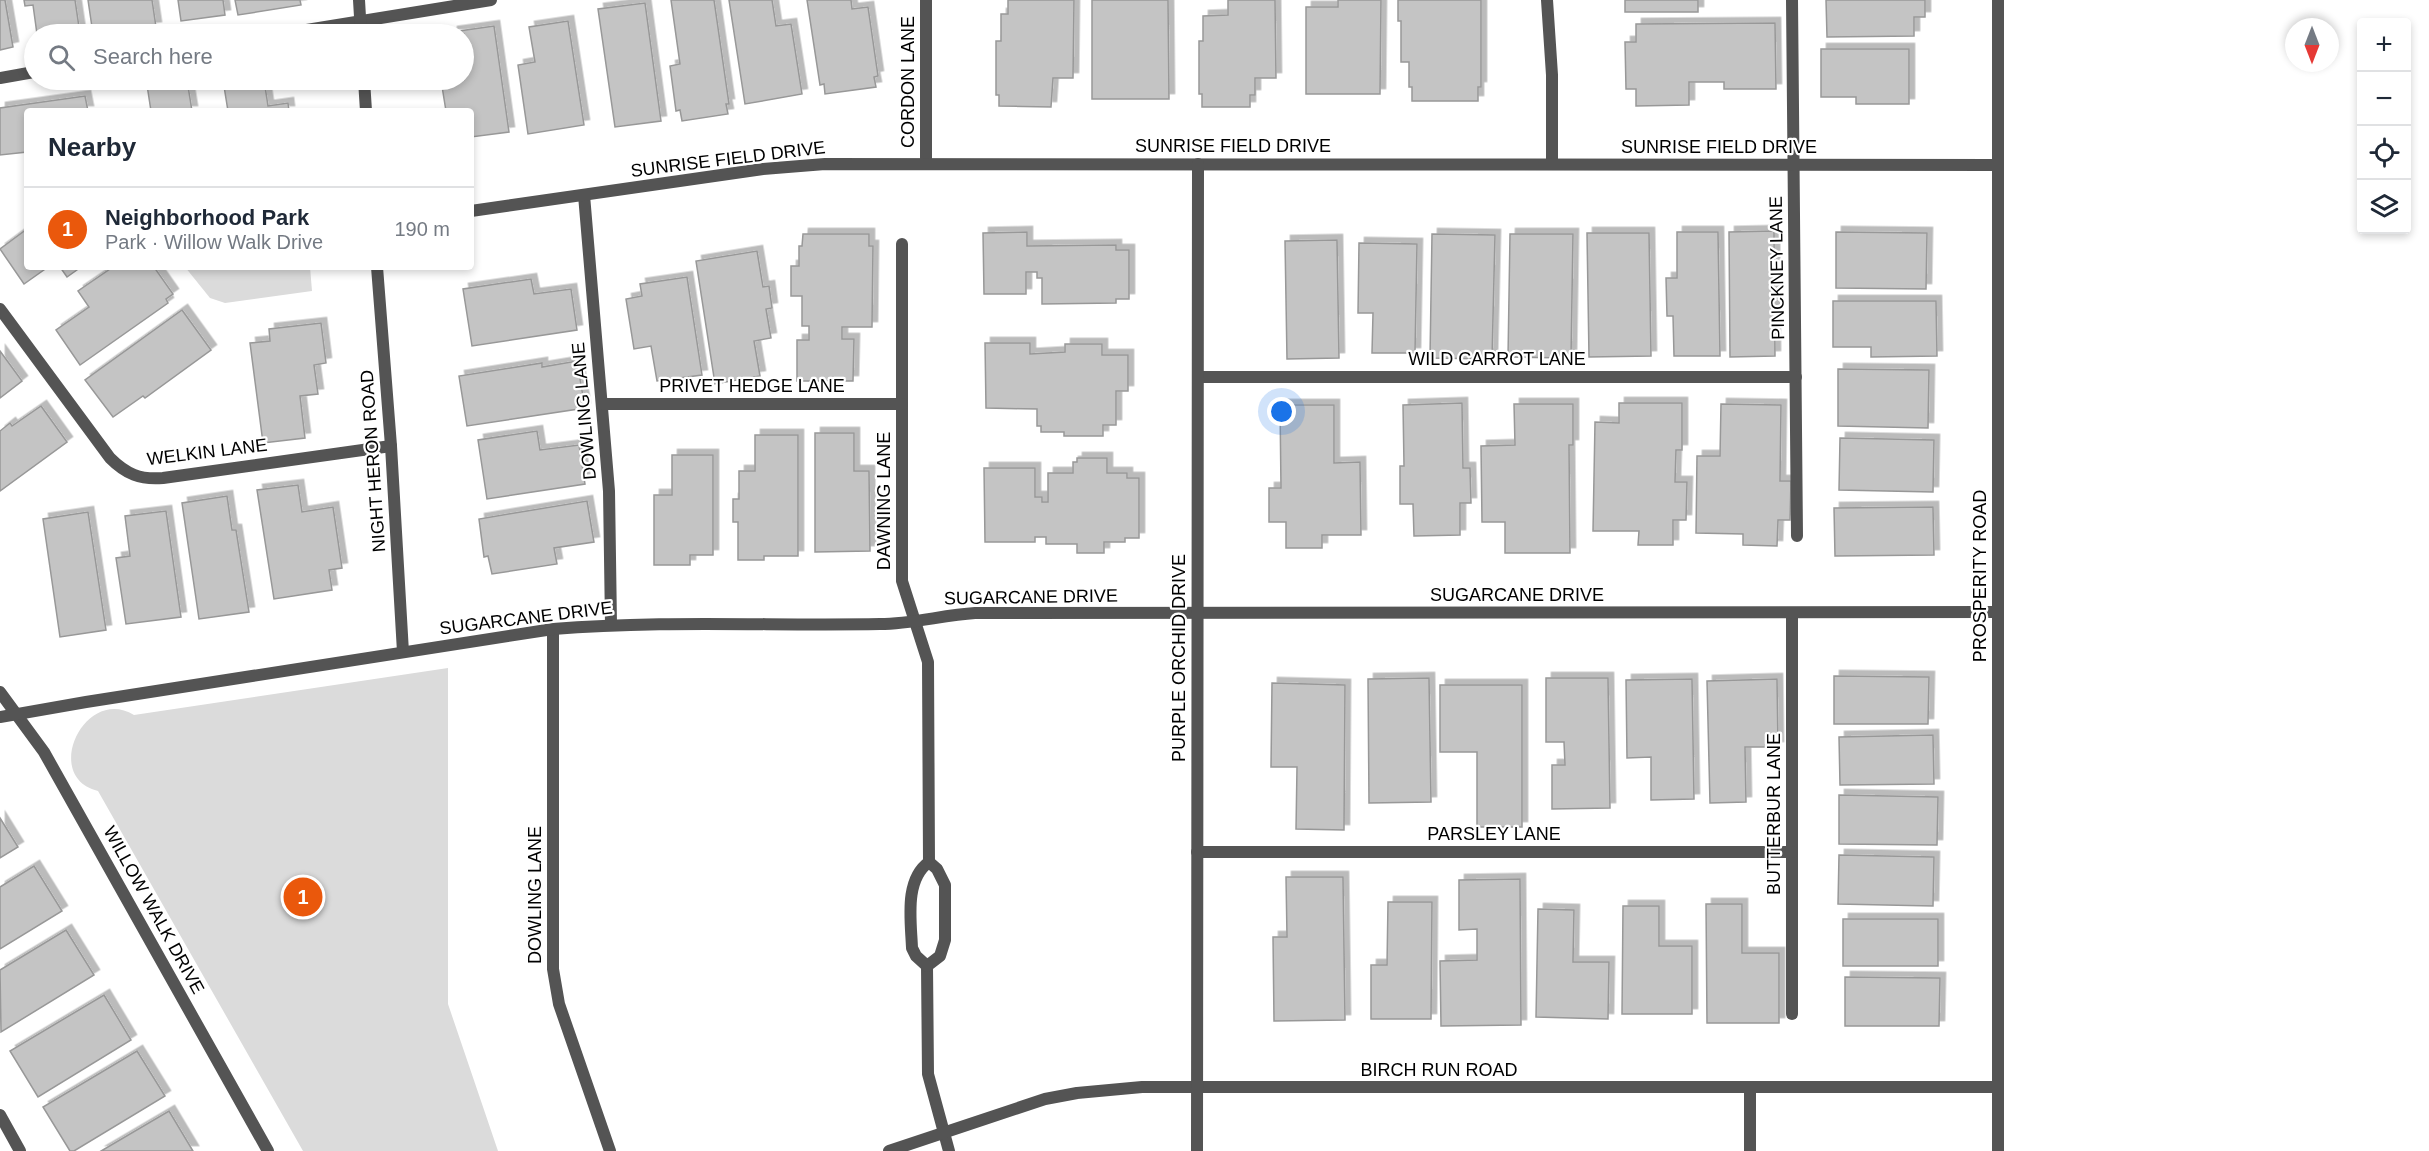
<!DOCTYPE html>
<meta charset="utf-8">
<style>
body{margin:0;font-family:Arial,sans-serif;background:#f2f2f3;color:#1f2937}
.controls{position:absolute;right:18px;top:18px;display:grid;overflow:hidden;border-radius:6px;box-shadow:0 3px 9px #0003}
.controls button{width:54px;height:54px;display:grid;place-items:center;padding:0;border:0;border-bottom:2px solid #e0e1e3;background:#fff;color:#1f2937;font:30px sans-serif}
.compass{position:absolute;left:2285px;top:18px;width:54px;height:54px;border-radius:50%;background:#fff;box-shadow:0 3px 9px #0003;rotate:180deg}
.you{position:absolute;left:1282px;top:412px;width:21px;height:21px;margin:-15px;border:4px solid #fff;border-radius:50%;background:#1a73e8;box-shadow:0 0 0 9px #1a73e833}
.badge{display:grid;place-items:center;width:39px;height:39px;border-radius:50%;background:#ea580c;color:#fff;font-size:20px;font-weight:700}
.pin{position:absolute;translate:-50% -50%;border:3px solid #fff;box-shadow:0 2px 6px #0006}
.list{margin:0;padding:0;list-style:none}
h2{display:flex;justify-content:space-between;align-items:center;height:78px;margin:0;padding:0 24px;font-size:26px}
h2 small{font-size:20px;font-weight:400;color:#747a83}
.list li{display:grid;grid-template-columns:39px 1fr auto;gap:18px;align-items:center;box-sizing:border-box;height:84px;padding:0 24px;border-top:2px solid #e0e1e3}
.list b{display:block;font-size:22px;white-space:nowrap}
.list p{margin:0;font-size:20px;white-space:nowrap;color:#747a83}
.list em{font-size:20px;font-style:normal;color:#747a83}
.icon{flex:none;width:33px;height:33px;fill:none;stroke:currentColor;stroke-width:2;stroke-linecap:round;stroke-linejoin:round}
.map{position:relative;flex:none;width:2429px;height:1151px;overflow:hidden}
.search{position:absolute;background:#fff;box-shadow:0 3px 9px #0003;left:24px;top:24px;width:450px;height:66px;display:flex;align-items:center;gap:15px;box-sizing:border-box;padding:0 21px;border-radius:33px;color:#747a83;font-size:22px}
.panel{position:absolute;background:#fff;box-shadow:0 3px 9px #0003;left:24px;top:108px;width:450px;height:162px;border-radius:6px}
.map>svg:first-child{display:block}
.green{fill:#dbdbdb}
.building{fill:#c4c4c4;stroke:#989898;stroke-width:1.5;filter:url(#shadow)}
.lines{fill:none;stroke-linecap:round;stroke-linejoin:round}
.service{stroke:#545454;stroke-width:12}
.minor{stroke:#545454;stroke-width:12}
.tertiary{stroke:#545454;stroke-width:12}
.labels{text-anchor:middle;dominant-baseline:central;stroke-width:4.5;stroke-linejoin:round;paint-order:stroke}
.street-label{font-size:18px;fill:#000;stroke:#fff}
</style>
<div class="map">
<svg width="2429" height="1151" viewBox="0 0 2429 1151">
<defs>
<filter id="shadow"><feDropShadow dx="5.5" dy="-5.5" stdDeviation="0" flood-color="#0004"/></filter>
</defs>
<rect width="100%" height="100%" fill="#fff"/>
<!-- green -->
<g class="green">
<polygon points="185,267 310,267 312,291 225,303 210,298"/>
<path d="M448 668V1004L498 1151H303L98 791C41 777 85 685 134 715Z"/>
</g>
<!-- building -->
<g class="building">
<polygon points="0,0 5,0 13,47 0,50"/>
<polygon points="24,0 75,0 80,34 37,34 33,5 25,6"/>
<polygon points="88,0 152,0 156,27 93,34"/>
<polygon points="178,0 223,0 225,15 181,21"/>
<polygon points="235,0 300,0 301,5 238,15"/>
<polygon points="671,0 714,0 729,104 726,104 728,114 682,121 680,110 676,111 670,66 680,64"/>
<polygon points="729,0 772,0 776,26 791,24 802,94 745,104"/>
<polygon points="807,0 851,0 852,9 868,7 878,76 874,77 876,87 825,94 824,84 820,85"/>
<polygon points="1008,0 1074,0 1073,78 1053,78 1051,107 999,106 999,95 996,95 996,41 1001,41 1001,14 1008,14"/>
<polygon points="1092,0 1168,0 1169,99 1092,99"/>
<polygon points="1228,0 1275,0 1276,78 1255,78 1255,95 1250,95 1250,107 1202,107 1202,94 1199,94 1199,41 1203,41 1203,16 1228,15"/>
<polygon points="1338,0 1381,0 1380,94 1306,94 1306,7 1338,7"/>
<polygon points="1398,0 1481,0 1481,87 1478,87 1478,101 1412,101 1412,87 1409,87 1409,62 1401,62 1401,21 1398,21"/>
<rect x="1625" y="0" width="73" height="12"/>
<polygon points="1826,0 1925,0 1925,17 1914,17 1914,36 1827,37"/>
<polygon points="645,3 661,121 615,127 598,9"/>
<polygon points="568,21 584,125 528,134 518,65 535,62 529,27"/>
<polygon points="1775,23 1776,89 1724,89 1724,82 1689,82 1689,105 1636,106 1636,89 1626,89 1625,42 1636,42 1636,24"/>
<polygon points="494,26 509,132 471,137 471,111 446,111 441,80 464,80 464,34 452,34 452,32"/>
<polygon points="1821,49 1909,49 1909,104 1856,104 1856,97 1821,97"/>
<polygon points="187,80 192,111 151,111 147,85"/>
<polygon points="223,80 264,80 268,106 288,103 289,111 228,111"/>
<polygon points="85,96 88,111 27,111 27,152 0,155 0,108"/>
<polygon points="27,229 27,267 48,267 24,284 0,249"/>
<polygon points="1774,231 1775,356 1730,357 1729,232"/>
<polygon points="1027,232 1027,246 1116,245 1116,250 1129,250 1129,299 1116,299 1116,303 1042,304 1042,278 1037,278 1037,272 1026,272 1026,294 984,294 983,233"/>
<polygon points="1677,232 1718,232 1720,356 1674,356 1673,316 1667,316 1666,278 1677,278"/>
<polygon points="1836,232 1927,233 1926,289 1836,288"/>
<polygon points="1587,233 1649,233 1651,356 1589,357"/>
<polygon points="803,234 869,234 869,246 873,246 872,327 842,327 842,339 854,339 853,381 797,381 797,340 809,340 809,326 802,326 802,296 791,296 791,266 799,266 799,246 802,246"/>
<polygon points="1432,234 1495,235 1492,359 1430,358"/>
<polygon points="1510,234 1573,234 1571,358 1508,357"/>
<polygon points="1337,240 1339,358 1287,359 1285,241"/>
<polygon points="1359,243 1417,244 1415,353 1372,353 1373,313 1358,313"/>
<polygon points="757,251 763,287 769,286 772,308 766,309 771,338 754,341 760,376 715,384 696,261"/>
<polygon points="60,267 81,267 67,277"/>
<polygon points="113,267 154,267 173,294 166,299 168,303 80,365 56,330 89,307 78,291"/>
<polygon points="687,277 702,375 657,381 651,346 634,349 626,299 642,296 640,284"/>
<polygon points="531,279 534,294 571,289 577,330 472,346 463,289"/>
<polygon points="1833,301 1936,301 1937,356 1871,357 1871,347 1833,347"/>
<polygon points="182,310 211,350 145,398 143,396 113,417 85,380"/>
<polygon points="321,323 326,363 314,365 318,394 300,396 305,438 263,443 250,343 270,341 269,329"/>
<polygon points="985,343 1030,343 1030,354 1065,352 1065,344 1102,344 1102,355 1128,355 1128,391 1116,391 1116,425 1103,425 1103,436 1064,436 1064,432 1041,432 1041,426 1037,426 1037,409 986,408"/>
<polygon points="0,351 22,381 0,398"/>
<polygon points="577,361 585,408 467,426 459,376 542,363 542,367"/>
<polygon points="1838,369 1929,370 1928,428 1838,426"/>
<polygon points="1462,403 1463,468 1470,468 1471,503 1460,503 1460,535 1414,536 1413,504 1400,504 1400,466 1404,466 1403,405"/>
<polygon points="1619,403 1682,403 1682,450 1676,450 1675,482 1687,482 1686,520 1673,520 1673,545 1638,545 1639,531 1593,531 1595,422 1619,423"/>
<polygon points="1514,404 1573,404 1573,445 1569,445 1570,553 1505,553 1505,522 1482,522 1481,446 1515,445"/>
<polygon points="1721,404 1781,405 1780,481 1791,481 1790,520 1778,520 1777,546 1743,545 1743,534 1696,533 1697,456 1720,456"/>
<polygon points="1280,405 1334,405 1334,463 1360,462 1361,535 1322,535 1322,548 1286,548 1286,522 1269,522 1269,488 1281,488"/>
<polygon points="41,406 67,442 0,491 0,431 10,423 12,426"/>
<polygon points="537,431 540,450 579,445 585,484 487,499 478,440"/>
<polygon points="815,433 854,433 854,471 869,471 870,551 815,552"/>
<polygon points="755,435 798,435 798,556 764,556 764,560 738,560 738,522 733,522 733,499 739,499 739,471 755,471"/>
<polygon points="1840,438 1934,440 1933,492 1839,490"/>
<polygon points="672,455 713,455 713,555 690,555 690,565 654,565 654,495 672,495"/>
<polygon points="1077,458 1107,458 1107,473 1127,473 1127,478 1139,478 1139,538 1125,538 1125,542 1104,542 1104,553 1077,553 1077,544 1046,544 1046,537 1035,537 1035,542 985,542 984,468 1035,468 1035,497 1042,497 1042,502 1048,502 1048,473 1073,473 1073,462 1077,462"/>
<polygon points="298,485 302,512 333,507 342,568 329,570 332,590 274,599 257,490"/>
<polygon points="227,496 232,530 236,530 249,612 199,619 182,503"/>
<polygon points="587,501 594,542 554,548 557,564 492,574 488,556 484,557 479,519"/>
<polygon points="1933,507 1934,555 1835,556 1834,508"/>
<polygon points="166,511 181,617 126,624 116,558 130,556 125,516"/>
<polygon points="88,512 106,630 60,637 43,519"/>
<polygon points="1834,676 1929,677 1928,724 1834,724"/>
<polygon points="1429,678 1431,802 1369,803 1368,679"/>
<polygon points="1546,678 1608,678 1610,808 1552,809 1552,765 1565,765 1564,742 1546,742"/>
<polygon points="1692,679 1694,799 1651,800 1651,757 1627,758 1626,680"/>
<polygon points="1777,679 1778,747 1745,747 1746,802 1710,803 1707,681"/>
<polygon points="1272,683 1345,685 1344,830 1296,829 1297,767 1271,767"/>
<polygon points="1440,685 1522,685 1522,827 1477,827 1477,752 1440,752"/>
<polygon points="1933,735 1934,784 1840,785 1839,737"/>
<polygon points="1839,795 1938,797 1937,845 1839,844"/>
<polygon points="0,818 18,847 0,858"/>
<polygon points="1839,855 1934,857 1933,906 1838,904"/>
<polygon points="34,866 62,911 0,949 0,887"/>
<polygon points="1286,877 1343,877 1345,1020 1274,1021 1273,937 1287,937"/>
<polygon points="1520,879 1521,1025 1441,1026 1440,961 1477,960 1477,929 1459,930 1459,880"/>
<polygon points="1388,902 1432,902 1431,1019 1371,1019 1371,965 1387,965"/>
<polygon points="1706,904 1742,904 1742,953 1779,953 1779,1023 1707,1023"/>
<polygon points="1623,906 1659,906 1659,946 1692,946 1692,1014 1622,1014"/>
<polygon points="1538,909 1574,910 1573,962 1609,962 1608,1019 1536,1017"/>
<rect x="1843" y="919" width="95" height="47"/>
<polygon points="66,930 94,975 1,1032 0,970"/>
<polygon points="1845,977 1940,978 1939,1026 1845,1026"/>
<polygon points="104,995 131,1040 38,1097 10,1051"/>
<polygon points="137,1051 165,1096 74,1151 70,1151 43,1107"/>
<polygon points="169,1111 193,1151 101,1151"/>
</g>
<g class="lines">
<!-- service -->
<g class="service">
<polyline points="926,0 926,164"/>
<polyline points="1792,0 1797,536"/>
<polyline points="282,34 491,0"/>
<polyline points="0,78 34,72"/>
<polyline points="584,195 609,491 611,624"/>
<polyline points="902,244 902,581 928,662 929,862"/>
<path d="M0 309 110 458C126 474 140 480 163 478L391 446"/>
<polyline points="1198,377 1796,377"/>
<polyline points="602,404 902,404"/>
<polyline points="1792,613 1792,1014"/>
<polyline points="553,629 553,969 559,1004 610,1151"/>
<polyline points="1197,852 1792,852"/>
<polyline points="927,966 928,1074 949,1151"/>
<polyline points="927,966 940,956 945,940 945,885 937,869 929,862"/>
<path d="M927 966 916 956 912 948C911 921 904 880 929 862"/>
<polyline points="1750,1088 1750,1151"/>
<polyline points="0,1115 20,1151"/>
</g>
<!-- minor -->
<g class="minor">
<polyline points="359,0 361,34"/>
<polyline points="1547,0 1552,75 1552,164"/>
<polyline points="364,80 366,111"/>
<polyline points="471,211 763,169 825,164 1998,165"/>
<polyline points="377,267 391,446 403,652"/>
<polyline points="0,692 44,752 268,1151"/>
<path d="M0 717 86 702 553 629C661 620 771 626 880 624 912 624 943 615 975 613L1998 612"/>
<polyline points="889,1151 1045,1099 1077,1093 1142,1087 1998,1087"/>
<polyline points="1197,1151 1198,164"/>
</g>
<!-- tertiary -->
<polyline class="tertiary" points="1998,0 1998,1151"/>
</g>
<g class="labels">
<!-- street labels -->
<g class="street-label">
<text transform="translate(908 82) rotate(-90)">CORDON LANE</text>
<text x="1233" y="146">SUNRISE FIELD DRIVE</text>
<text x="1719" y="147">SUNRISE FIELD DRIVE</text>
<text transform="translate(728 159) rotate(-7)">SUNRISE FIELD DRIVE</text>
<text transform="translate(1777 268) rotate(-91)">PINCKNEY LANE</text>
<text x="1497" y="359">WILD CARROT LANE</text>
<text x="752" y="386">PRIVET HEDGE LANE</text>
<text transform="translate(584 411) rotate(-95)">DOWLING LANE</text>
<text transform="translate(207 452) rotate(-7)">WELKIN LANE</text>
<text transform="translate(373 461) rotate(-94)">NIGHT HERON ROAD</text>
<text transform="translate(884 501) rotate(-90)">DAWNING LANE</text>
<text transform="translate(1980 576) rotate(-90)">PROSPERITY ROAD</text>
<text x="1517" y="595">SUGARCANE DRIVE</text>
<text transform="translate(1031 597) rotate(-1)">SUGARCANE DRIVE</text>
<text transform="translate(526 618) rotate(-7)">SUGARCANE DRIVE</text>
<text transform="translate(1179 658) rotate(-90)">PURPLE ORCHID DRIVE</text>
<text transform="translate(1774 814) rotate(-90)">BUTTERBUR LANE</text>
<text x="1494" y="834">PARSLEY LANE</text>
<text transform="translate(535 895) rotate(-90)">DOWLING LANE</text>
<text transform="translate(154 910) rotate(61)">WILLOW WALK DRIVE</text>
<text x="1439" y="1070">BIRCH RUN ROAD</text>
</g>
</g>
</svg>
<div class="controls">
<button>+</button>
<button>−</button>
<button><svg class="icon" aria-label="locate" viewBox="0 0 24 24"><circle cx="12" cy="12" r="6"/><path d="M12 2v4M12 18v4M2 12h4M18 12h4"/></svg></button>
<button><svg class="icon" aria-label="layers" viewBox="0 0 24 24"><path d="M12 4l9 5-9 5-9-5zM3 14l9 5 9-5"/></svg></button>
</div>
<svg class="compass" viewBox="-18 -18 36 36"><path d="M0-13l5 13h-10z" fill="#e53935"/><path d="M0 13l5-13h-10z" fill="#747a83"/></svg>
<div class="you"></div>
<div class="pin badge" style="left:303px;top:897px">1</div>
<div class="search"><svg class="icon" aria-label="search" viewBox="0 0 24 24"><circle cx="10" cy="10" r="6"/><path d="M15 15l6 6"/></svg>Search here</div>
<section class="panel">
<h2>Nearby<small></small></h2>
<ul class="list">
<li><span class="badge">1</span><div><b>Neighborhood Park</b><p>Park · Willow Walk Drive</p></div><em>190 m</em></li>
</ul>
</section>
</div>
